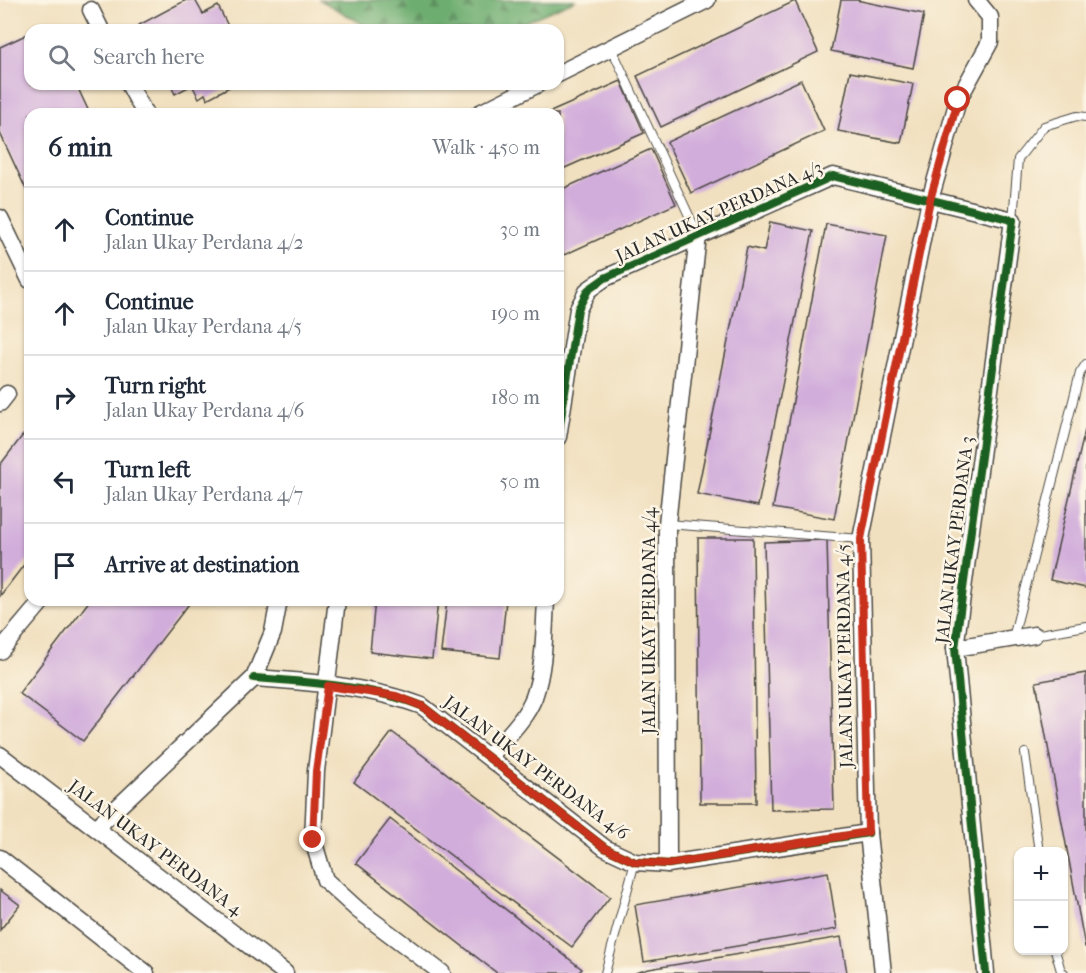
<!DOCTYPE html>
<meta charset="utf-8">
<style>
body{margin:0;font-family:"IM FELL French Canon",serif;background:#f6f6f7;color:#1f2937}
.controls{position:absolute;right:18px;bottom:18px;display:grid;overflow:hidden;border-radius:12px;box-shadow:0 2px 4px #0004}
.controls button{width:54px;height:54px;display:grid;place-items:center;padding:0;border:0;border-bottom:2px solid #e0e1e3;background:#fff;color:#1f2937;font:30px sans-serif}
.stop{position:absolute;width:18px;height:18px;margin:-14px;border:4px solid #c8321e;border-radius:50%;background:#fff}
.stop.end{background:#c8321e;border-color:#fff;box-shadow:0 2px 6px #0008}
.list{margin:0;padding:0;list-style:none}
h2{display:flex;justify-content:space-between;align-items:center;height:78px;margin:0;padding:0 24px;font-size:26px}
h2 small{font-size:20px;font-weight:400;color:#747a83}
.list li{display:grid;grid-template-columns:39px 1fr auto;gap:18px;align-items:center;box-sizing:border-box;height:84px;padding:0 24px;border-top:2px solid #e0e1e3}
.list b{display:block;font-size:22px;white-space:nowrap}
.list p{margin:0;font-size:20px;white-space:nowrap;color:#747a83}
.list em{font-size:20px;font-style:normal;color:#747a83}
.icon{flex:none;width:33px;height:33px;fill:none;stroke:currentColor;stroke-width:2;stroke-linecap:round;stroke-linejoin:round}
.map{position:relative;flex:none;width:1086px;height:973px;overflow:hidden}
.search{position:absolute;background:#fff;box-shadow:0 2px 4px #0004;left:24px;top:24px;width:540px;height:66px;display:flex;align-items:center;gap:15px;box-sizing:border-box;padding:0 21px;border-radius:18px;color:#747a83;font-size:22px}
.panel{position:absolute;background:#fff;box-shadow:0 2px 4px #0004;left:24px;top:108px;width:540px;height:498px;border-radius:18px}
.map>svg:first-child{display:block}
.forest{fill:url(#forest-firs);stroke:#4c6c4e;stroke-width:1.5}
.building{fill:#d1addb}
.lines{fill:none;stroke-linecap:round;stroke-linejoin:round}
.lane-casing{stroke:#494641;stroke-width:10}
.street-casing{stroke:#494641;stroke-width:19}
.lane{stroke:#fff;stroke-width:8}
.street{stroke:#fff;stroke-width:16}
.cycleway-casing{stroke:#fcf5e5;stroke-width:11}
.cycleway{stroke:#1b5e20;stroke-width:8}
.route{stroke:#c8321e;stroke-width:8}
.labels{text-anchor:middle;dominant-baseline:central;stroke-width:5;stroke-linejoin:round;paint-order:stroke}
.street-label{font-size:18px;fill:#2b2b2b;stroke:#fcf5e5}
</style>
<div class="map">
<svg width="1086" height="973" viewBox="0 0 1086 973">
<defs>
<pattern id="forest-firs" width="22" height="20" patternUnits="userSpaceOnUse" patternTransform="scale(1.5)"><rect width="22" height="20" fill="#6dad70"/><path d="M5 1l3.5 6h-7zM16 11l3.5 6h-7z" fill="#5a8d5c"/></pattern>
</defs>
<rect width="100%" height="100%" fill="#fcf5e5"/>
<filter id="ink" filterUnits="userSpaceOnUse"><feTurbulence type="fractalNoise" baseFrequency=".0167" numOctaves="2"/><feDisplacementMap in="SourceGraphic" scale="12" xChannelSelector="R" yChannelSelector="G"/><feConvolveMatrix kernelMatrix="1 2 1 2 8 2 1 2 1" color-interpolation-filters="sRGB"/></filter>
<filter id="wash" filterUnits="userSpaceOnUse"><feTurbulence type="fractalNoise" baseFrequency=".008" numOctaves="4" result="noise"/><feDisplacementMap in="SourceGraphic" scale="24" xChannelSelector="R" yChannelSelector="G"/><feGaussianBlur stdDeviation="1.35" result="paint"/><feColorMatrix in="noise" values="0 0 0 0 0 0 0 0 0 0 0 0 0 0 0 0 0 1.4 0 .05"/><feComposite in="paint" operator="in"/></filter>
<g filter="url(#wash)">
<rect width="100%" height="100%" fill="#f1e0bf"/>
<!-- forest -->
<polygon class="forest" points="320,0 576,0 506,30 373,30"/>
<g id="blocks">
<!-- building -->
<g class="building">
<polygon points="186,0 195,0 203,14 218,6 230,30 141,30 139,25"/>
<polygon points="841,0 856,0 924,14 913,68 831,51"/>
<polygon points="795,1 818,52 661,127 637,76"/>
<polygon points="30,33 30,84 76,84 90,114 30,114 30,198 0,133 0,47"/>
<polygon points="850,72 913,84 901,143 838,131"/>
<polygon points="801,80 824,131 691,193 667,142"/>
<polygon points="621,81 644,133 558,171 558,114 546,114"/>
<polygon points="170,84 235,84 207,99 205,94 199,98 192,85 175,94"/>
<polygon points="651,149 676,204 564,255 558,242 558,191"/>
<polygon points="770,222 813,231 758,506 697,494 747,247 764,251"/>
<polygon points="826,224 887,235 834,519 773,508"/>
<polygon points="1085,430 1086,431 1086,588 1050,580"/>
<polygon points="23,435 30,440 30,557 0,596 0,465"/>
<polygon points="698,538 753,538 756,803 700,803"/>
<polygon points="827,540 834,809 771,810 764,542"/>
<polygon points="90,600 192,600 83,741 19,693"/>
<polygon points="375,600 438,600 432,659 370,652"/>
<polygon points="447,600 506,600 500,658 441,652"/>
<polygon points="1086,673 1086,947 1085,947 1036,682"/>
<polygon points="392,732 610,897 572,947 354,782"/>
<polygon points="390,819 582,969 578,973 497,973 356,863"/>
<polygon points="828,872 837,929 644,962 635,905"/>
<polygon points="0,890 20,905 0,930"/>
<polygon points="841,937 847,973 635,973 649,969"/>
</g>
</g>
</g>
<g filter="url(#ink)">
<use href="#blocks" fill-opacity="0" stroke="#494641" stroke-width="1.5"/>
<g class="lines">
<!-- lane casing -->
<g class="lane-casing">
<g id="lane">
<polyline points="611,47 698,235"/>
<polyline points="1013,220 1018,159 1044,126 1077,116 1086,117"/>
<polyline points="667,524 861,539"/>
<polyline points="1034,635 1086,626"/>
<polyline points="1013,638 1080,373 1086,364"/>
<polyline points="1025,753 1039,852"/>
<polyline points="1055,950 1061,971 1064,973"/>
<polyline points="605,973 635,862"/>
</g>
</g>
<!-- street casing -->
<g class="street-casing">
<g id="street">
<polyline points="91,10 101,30"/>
<polyline points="558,74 707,0"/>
<polyline points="129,84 145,114"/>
<polyline points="478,114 538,84"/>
<polyline points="0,218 30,280"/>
<polyline points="0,403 7,394"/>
<polyline points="558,437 578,309 588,290 605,278 833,176 1013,220 955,648 986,973"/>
<polyline points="337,600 316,771 313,840 325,880 358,910 442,973"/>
<polyline points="955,648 1034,635"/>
<polyline points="0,651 43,600"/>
<path d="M254 678C309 682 370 686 422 706L605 848 635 862 668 864 868 833"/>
<polyline points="0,755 285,973"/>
<path d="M489 757C505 738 525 720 534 697 545 666 544 632 546 600"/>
<polyline points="96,828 254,678 273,632 279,600"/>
<polyline points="0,858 146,973"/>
<polyline points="668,864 667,524 698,235"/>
<polyline points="883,973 868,833 861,539 930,200 958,100 990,42 990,17 976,0"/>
</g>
</g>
<!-- lane -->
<use href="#lane" class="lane"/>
<!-- street -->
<use href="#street" class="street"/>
<!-- cycleway casing -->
<g class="cycleway-casing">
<g id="cycleway">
<polyline points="558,437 578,309 588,290 605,278 833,176 1013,220 955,648 986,973"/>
<path d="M254 678C309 682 370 686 422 706L605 848 635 862 668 864 868 833"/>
</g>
</g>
<!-- cycleway -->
<use href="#cycleway" class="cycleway"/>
</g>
</g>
<g class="lines" filter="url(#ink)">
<!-- route -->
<polyline class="route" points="313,840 316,771 328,686 396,696 422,706 605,848 635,862 668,864 868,832 861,539 930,200 958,100"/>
</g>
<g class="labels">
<!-- street labels -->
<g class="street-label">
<text transform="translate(719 212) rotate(-24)">JALAN UKAY PERDANA 4/3</text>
<text transform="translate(955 540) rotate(-83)">JALAN UKAY PERDANA 3</text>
<text transform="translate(649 621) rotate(-90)">JALAN UKAY PERDANA 4/4</text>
<text transform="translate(845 656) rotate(-91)">JALAN UKAY PERDANA 4/5</text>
<text transform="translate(536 768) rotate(37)">JALAN UKAY PERDANA 4/6</text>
<text transform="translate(155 848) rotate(37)">JALAN UKAY PERDANA 4</text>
</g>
</g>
</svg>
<div class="controls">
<button>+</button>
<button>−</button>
</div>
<div class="stop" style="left:958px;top:100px"></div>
<div class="stop end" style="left:313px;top:840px"></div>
<div class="search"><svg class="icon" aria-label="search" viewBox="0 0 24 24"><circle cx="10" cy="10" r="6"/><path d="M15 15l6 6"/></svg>Search here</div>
<section class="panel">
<h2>6 min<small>Walk · 450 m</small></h2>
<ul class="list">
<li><svg class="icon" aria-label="ahead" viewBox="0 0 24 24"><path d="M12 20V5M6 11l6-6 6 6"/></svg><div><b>Continue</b><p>Jalan Ukay Perdana 4/2</p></div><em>30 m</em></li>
<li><svg class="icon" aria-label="ahead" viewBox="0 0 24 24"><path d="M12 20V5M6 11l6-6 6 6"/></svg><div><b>Continue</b><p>Jalan Ukay Perdana 4/5</p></div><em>190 m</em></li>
<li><svg class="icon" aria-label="right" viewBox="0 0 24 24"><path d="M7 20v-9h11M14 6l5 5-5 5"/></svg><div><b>Turn right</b><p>Jalan Ukay Perdana 4/6</p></div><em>180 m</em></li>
<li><svg class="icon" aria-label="left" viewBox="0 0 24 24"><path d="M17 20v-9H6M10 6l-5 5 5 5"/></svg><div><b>Turn left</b><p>Jalan Ukay Perdana 4/7</p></div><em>50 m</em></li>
<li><svg class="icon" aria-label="arrive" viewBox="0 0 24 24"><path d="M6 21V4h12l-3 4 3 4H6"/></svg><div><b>Arrive at destination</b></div></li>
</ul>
</section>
</div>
